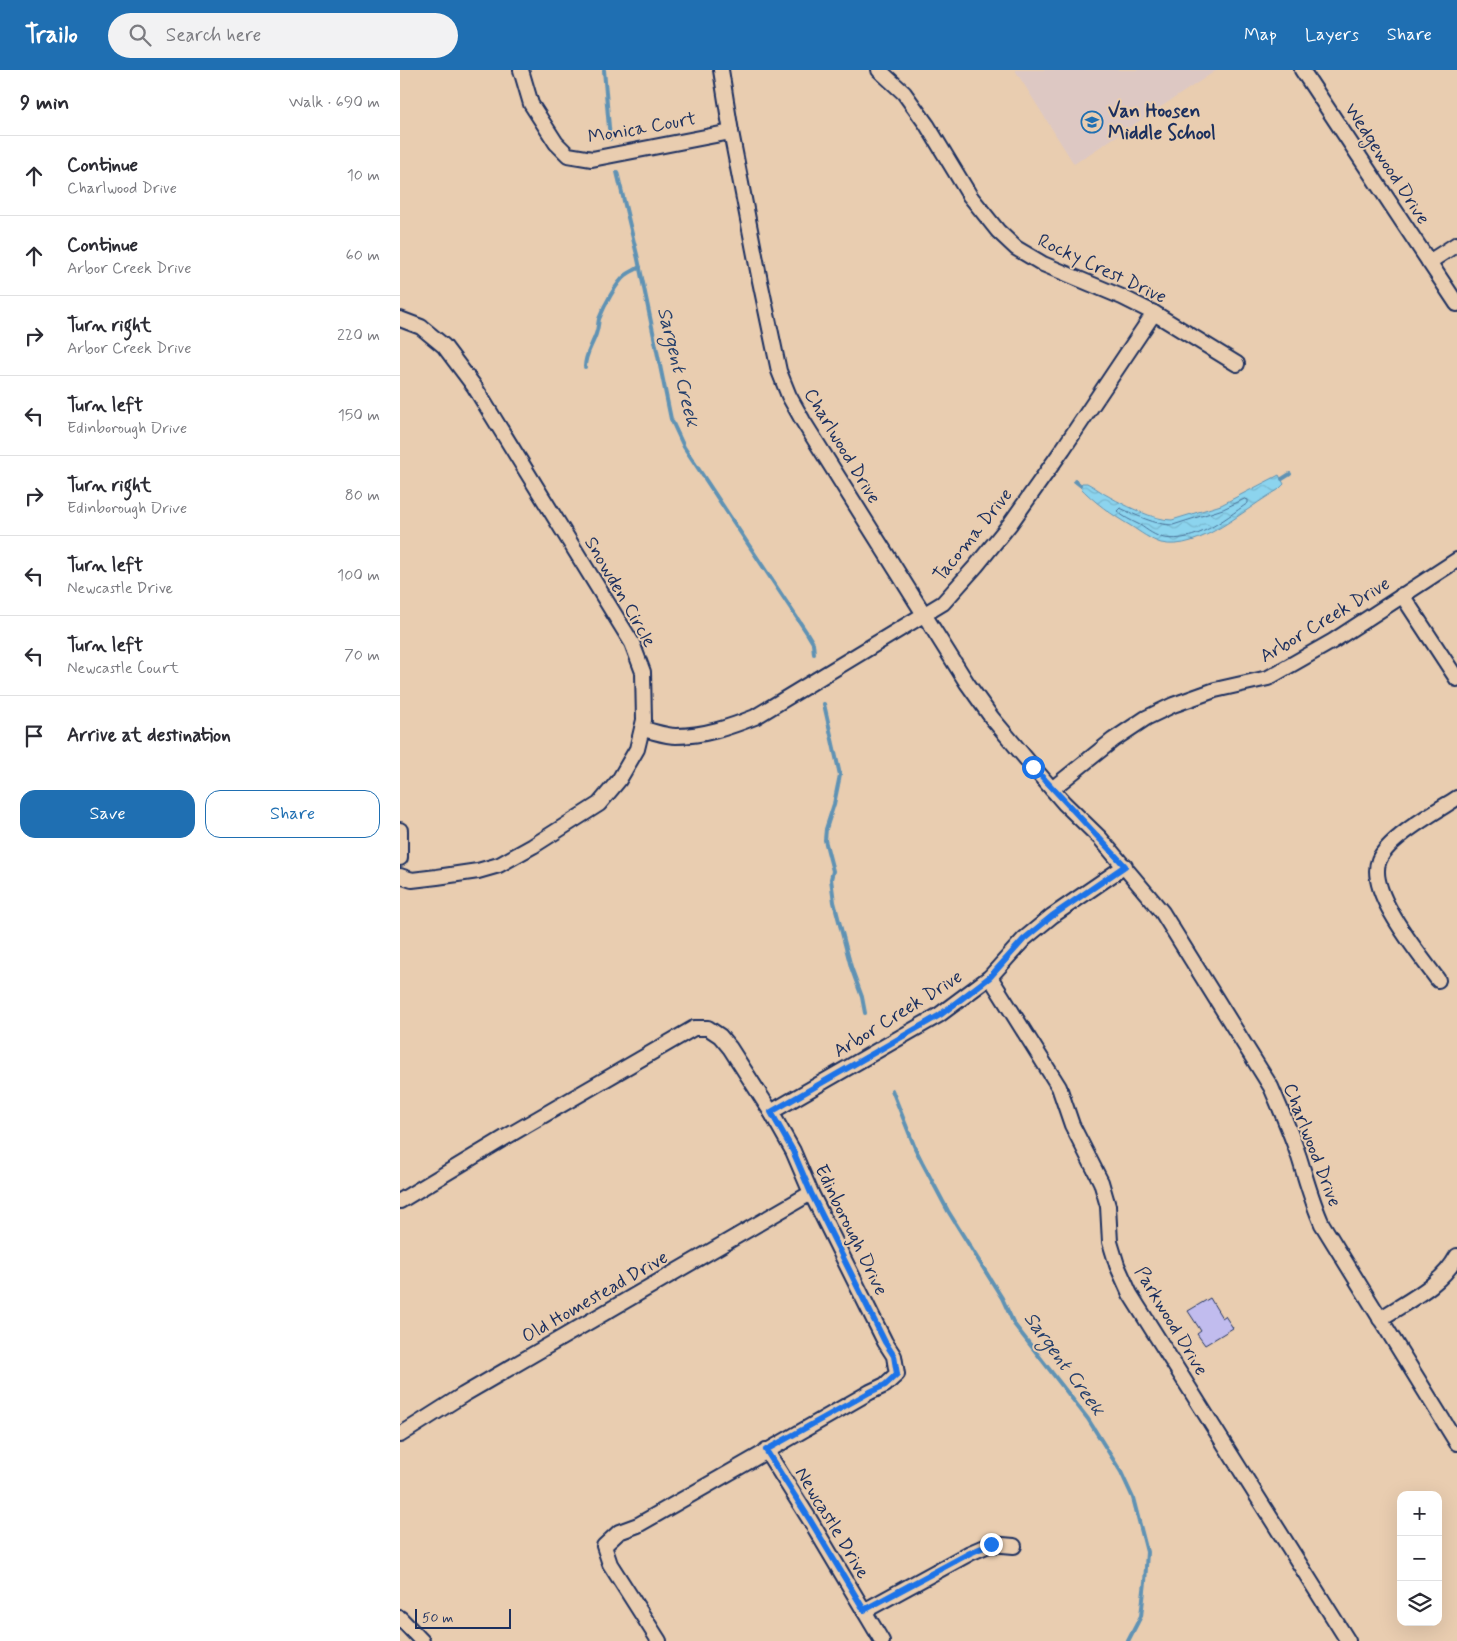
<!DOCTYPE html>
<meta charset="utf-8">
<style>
body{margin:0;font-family:Mynerve,sans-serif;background:#f2f2f3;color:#2b2b33}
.controls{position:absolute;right:15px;bottom:15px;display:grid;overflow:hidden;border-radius:10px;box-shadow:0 5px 20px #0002}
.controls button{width:45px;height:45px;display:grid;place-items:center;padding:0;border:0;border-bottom:1px solid #e1e1e2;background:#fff;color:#2b2b33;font:25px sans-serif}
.scale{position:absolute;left:15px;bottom:12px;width:96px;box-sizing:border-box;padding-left:5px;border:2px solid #1b2f5e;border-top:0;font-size:14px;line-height:18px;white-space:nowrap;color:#1b2f5e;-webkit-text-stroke:4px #e9cdb0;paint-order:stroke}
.stop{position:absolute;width:15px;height:15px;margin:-11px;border:4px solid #1a73e8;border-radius:50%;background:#fff}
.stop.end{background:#1a73e8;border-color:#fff;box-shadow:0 1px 5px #0008}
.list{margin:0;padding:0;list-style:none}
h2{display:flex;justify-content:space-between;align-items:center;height:65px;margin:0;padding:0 20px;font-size:21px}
h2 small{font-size:16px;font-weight:400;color:#7c7c81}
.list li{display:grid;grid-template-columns:32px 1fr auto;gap:15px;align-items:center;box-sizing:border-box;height:80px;padding:0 20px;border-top:1px solid #e1e1e2}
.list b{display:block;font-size:19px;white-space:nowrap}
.list p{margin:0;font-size:16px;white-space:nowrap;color:#7c7c81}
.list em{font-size:16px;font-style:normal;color:#7c7c81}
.actions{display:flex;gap:10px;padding:15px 20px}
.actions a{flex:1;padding:11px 0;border:1px solid #1f6fb2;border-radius:15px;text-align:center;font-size:18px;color:#1f6fb2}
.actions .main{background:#1f6fb2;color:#fff}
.icon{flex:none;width:28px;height:28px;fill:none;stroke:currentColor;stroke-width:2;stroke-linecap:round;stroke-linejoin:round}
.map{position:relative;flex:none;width:1057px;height:1571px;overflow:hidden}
header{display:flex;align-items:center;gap:30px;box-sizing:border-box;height:70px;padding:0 25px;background:#1f6fb2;color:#fff}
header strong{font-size:24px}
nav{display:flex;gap:28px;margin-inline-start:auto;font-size:18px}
.search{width:350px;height:45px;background:#f2f2f3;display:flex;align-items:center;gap:12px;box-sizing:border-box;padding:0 18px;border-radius:28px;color:#7c7c81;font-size:19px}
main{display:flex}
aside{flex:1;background:#fff}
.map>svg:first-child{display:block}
.built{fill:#ddc8c3}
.water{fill:url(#water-waves);stroke:#5f92b4}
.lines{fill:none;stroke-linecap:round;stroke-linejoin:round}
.shore{stroke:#487198;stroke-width:1}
.stream{stroke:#5f92b4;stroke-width:4}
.building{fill:#c1bcee;stroke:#1b2f5e}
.street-casing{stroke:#1b2f5e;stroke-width:18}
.street{stroke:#e9cdb0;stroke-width:14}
.route{stroke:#1a73e8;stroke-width:6}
.labels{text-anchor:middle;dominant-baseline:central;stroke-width:4;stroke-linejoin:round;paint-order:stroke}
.poi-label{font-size:19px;font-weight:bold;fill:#1b2f5e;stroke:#e9cdb0;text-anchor:start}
.street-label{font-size:19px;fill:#1b2f5e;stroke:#e9cdb0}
.water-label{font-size:20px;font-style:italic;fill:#26406c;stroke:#e9cdb0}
</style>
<header>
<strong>Trailo</strong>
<div class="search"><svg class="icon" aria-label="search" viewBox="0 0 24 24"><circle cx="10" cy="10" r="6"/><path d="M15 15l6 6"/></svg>Search here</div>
<nav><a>Map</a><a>Layers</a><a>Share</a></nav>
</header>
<main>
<aside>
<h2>9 min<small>Walk · 690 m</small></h2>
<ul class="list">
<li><svg class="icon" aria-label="ahead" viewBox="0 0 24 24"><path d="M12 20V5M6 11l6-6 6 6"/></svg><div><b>Continue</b><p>Charlwood Drive</p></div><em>10 m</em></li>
<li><svg class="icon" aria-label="ahead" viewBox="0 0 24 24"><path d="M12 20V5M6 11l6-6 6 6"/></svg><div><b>Continue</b><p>Arbor Creek Drive</p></div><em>60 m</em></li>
<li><svg class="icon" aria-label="right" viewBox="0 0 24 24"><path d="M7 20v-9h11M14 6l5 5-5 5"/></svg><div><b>Turn right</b><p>Arbor Creek Drive</p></div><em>220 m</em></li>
<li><svg class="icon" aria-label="left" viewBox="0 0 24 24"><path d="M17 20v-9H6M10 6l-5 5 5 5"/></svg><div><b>Turn left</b><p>Edinborough Drive</p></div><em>150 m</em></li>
<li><svg class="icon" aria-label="right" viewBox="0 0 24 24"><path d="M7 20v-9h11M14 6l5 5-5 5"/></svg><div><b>Turn right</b><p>Edinborough Drive</p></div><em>80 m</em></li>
<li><svg class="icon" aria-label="left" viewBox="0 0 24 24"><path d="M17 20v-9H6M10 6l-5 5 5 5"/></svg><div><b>Turn left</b><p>Newcastle Drive</p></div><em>100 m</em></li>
<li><svg class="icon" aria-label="left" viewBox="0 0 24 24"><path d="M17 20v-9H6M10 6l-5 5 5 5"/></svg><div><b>Turn left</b><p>Newcastle Court</p></div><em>70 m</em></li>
<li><svg class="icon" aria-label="arrive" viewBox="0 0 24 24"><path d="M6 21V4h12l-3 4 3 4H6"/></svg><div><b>Arrive at destination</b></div></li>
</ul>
<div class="actions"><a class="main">Save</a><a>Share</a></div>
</aside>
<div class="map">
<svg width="1057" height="1571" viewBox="0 0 1057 1571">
<defs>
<pattern id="water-waves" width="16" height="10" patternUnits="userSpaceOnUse" patternTransform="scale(1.25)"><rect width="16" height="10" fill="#8cd4ee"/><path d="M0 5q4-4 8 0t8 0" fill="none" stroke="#78b6ce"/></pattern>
</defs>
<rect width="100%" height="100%" fill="#e9cdb0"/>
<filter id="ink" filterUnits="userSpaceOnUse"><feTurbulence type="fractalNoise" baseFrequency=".02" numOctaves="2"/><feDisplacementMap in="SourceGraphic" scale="10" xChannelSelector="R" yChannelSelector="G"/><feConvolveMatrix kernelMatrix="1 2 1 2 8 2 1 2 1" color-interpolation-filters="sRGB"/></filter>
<g filter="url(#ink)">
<!-- built -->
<polygon class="built" points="615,0 817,0 674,94"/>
<!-- water -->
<path class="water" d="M879 405 884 414 878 420C845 438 800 482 761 473 751 470 740 462 731 456 712 445 694 432 679 416L682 413H687C695 417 702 423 710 427 726 436 754 450 772 450L821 435Z"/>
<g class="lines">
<!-- shore -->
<path class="shore" d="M845 429 848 430V433C823 450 796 473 764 468 755 466 747 460 740 455 732 451 723 447 717 441L720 438C736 445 755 455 773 455L823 439Z"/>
<!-- stream -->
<g class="stream">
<polyline points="204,0 210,69"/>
<polyline points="217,102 238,189 271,349 284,377 407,563 413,573 414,584"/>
<path d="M185 297C185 284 192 276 196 264 198 259 198 254 199 249 204 236 216 213 226 205 230 202 235 200 240 197"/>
<polyline points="882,409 890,404"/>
<polyline points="675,411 680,415"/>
<polyline points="424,634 440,705 434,734 426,759 425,770 433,801 431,809 434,832 451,897 462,927 465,943"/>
<polyline points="492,1020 515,1078 522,1092 548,1141 602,1228 614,1254 688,1349 721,1402 733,1428 747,1482 745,1512 741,1546 728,1571"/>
</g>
</g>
<!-- building -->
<polygon class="building" points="810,1228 822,1248 825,1246 833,1258 805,1275 797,1264 801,1261 788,1241"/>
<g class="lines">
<!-- street casing -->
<g class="street-casing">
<g id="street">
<polyline points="121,0 131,34 156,73 168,85 192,89 331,62"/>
<path d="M321 0 331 62 360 211 379 301 389 326 403 351 567 613 592 648 633 697 664 733 700 768 762 842 871 1017C881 1040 891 1063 899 1087 906 1109 912 1132 922 1154L1057 1373"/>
<polyline points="479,0 504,23 527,55 570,126 598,161 616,178 643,194 722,227 754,243 837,294"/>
<polyline points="902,0 1057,234"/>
<polyline points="1029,192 1057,174"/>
<polyline points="0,249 21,257 44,276 74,316 232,573 243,602 244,650 237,679 219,710 199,734 133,776 99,795 78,801 37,807 12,810 0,806"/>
<polyline points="1002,525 1057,609"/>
<path d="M242 659C253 661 265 666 276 666 304 666 330 657 355 647L543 533 576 496 610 454 663 379 754 243"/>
<polyline points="652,719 713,670 746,648 773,635 815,620 868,608 933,571 1057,490"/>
<polyline points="0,760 0,788"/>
<polyline points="590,907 659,1017 672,1055 701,1112 708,1136 710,1172 717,1195 730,1224 948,1571"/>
<path d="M1038 910C1020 885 966 821 979 790 988 768 1037 741 1057 728"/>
<polyline points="371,1042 539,945 590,907 624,869 652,846 725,796"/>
<polyline points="0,1131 106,1067 294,958 308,958 320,966 330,978 371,1042 393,1081 411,1123 485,1272 494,1286 497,1304 485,1315 470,1322 238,1455 219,1462 204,1476 210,1494 259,1571"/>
<path d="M980 1249C1007 1231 1041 1216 1057 1186"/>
<polyline points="0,1365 63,1325 411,1123"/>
<polyline points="366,1380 410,1450 482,1571"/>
<polyline points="464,1541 570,1483 591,1474 614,1476"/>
<polyline points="0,1548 22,1571"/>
</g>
</g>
<!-- street -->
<use href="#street" class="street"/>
</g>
</g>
<g class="lines" filter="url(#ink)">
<!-- route -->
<polyline class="route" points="591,1474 570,1483 464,1540 410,1450 366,1380 470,1322 485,1315 497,1304 494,1286 485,1272 411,1123 393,1081 371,1042 540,945 590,907 624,869 652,846 725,796 633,697"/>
</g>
<!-- icons -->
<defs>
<g id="school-ring" transform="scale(1.125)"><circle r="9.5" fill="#e9cdb0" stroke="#1f6fb2" stroke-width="1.5"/><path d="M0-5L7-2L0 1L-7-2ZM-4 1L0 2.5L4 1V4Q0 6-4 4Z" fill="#1f6fb2"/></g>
</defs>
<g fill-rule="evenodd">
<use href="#school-ring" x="692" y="52"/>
</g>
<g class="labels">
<!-- poi labels -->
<g class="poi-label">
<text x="708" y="41">Van Hoosen<tspan x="708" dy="22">Middle School</tspan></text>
</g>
<!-- street labels -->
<g class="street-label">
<text transform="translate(242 58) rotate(-10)">Monica Court</text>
<text transform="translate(987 94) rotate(57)">Wedgewood Drive</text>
<text transform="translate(702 199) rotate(25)">Rocky Crest Drive</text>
<text transform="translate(442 376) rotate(59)">Charlwood Drive</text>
<text transform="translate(573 465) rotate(-51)">Tacoma Drive</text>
<text transform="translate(220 522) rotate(60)">Snowden Circle</text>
<text transform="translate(925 550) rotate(-31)">Arbor Creek Drive</text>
<text transform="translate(498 944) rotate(-32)">Arbor Creek Drive</text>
<text transform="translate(912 1075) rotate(69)">Charlwood Drive</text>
<text transform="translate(451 1160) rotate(64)">Edinborough Drive</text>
<text transform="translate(195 1227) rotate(-30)">Old Homestead Drive</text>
<text transform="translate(771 1251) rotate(59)">Parkwood Drive</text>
<text transform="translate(432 1453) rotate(59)">Newcastle Drive</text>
</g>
<!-- water labels -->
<g class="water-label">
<text transform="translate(278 297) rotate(76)">Sargent Creek</text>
<text transform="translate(664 1294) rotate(54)">Sargent Creek</text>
</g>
</g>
</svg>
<div class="controls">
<button>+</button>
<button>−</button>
<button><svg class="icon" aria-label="layers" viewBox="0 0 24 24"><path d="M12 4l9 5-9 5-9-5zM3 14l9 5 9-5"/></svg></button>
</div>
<div class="scale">50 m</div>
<div class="stop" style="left:633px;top:697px"></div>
<div class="stop end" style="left:591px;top:1474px"></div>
</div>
</main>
